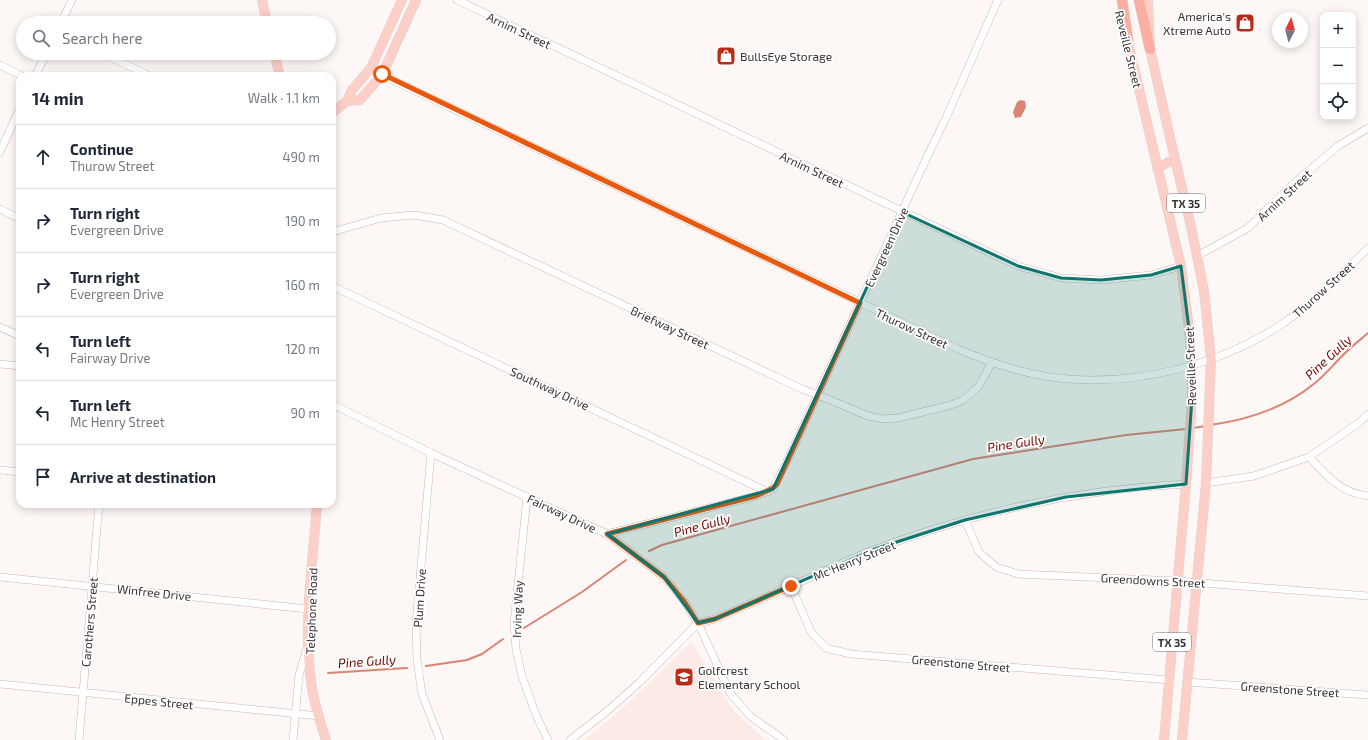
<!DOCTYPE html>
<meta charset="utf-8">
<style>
body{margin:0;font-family:"Exo 2",sans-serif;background:#f2f2f3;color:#1f2937}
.controls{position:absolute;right:12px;top:12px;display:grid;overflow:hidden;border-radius:8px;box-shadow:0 2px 10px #0003}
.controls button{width:36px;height:36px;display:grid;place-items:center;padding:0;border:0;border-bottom:1px solid #e0e1e3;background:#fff;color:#1f2937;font:20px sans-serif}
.compass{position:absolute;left:1272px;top:12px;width:36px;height:36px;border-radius:50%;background:#fff;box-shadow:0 2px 10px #0003;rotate:6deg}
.stop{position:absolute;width:12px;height:12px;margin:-9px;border:3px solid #ea580c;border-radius:50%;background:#fff}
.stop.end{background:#ea580c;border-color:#fff;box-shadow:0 1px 4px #0008}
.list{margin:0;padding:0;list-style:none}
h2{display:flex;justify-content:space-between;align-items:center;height:52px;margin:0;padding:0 16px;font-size:17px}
h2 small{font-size:13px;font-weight:400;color:#747a83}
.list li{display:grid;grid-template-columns:26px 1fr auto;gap:12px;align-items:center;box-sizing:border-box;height:64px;padding:0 16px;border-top:1px solid #e0e1e3}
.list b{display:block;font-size:15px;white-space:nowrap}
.list p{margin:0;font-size:13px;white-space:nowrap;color:#747a83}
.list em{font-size:13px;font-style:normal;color:#747a83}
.icon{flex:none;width:22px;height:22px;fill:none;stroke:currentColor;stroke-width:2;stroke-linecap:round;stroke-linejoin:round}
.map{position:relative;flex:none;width:1368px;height:740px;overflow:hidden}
.search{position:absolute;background:#fff;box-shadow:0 2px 10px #0003;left:16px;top:16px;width:320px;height:44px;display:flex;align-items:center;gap:10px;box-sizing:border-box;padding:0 14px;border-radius:22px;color:#747a83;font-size:15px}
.panel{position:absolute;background:#fff;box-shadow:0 2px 10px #0003;left:16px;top:72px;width:320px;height:436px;border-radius:12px}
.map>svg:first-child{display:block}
.built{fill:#fde9e5}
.water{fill:#da8474}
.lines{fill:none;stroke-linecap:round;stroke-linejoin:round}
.stream{stroke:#da8474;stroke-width:2}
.minor-casing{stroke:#c8b9b5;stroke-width:8}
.major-casing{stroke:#d7d6d6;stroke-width:10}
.highway-casing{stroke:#d7d6d6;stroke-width:11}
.minor{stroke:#fff;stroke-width:7}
.major{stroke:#fdcfc6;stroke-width:9}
.highway{stroke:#fcafa0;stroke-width:10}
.route{stroke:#ea580c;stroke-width:5}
.marked{fill:#0f766e;fill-opacity:0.2;stroke:#0f766e;stroke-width:3;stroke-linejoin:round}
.labels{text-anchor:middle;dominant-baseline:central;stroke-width:3.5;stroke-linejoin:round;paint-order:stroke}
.shield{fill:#fff;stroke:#747070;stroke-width:1}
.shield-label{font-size:11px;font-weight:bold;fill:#393332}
.poi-label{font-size:12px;fill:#393332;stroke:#fff;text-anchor:start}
.street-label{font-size:12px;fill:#393332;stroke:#fff}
.water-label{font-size:13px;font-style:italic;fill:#720800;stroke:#fff}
</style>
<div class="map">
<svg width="1368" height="740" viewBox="0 0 1368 740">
<rect width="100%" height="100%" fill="#fdf7f5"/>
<!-- built -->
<polygon class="built" points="692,642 723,695 736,713 766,740 584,740 623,708"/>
<!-- water -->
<polygon class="water" points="1020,100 1025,101 1026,107 1021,117 1015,118 1013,112 1017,102"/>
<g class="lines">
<!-- stream -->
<g class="stream">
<path d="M1210 425C1247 420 1286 407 1315 383 1325 375 1334 364 1343 355 1351 347 1360 340 1368 333"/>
<polyline points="1193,428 1206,426"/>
<polyline points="649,551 662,545 973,459 1126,435 1186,429"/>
<polyline points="524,628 582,592 626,560"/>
<polyline points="426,666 467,660 482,654 503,639"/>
<polyline points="328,673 407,668"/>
</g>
<!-- minor casing -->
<g class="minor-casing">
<g id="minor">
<polyline points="457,0 1018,266 1061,278 1101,280 1151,275 1181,266"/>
<polyline points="61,23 72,0"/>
<polyline points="102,53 150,76"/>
<polyline points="0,65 22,76"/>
<path d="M371 68 382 75 958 349C993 364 1030 376 1068 379 1140 385 1222 364 1282 324 1314 303 1341 275 1368 248"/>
<polyline points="35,76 47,53"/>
<polyline points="0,152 20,108"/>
<polyline points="0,209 20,219"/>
<polyline points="332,232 381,218 414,215 443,220 802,389 818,395 868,416 884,419 898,418 951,405 963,400 979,386 992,362"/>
<polyline points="1197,256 1248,228 1292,185 1338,146 1368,128"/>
<polyline points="332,286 768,492"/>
<polyline points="0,327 20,336"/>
<polyline points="0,364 20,366"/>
<polyline points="332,404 431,453 607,534 664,577 684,601 698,623 730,693 750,716 784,740"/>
<polyline points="431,453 416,624 417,660 422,694 440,740"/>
<path d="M1309 457C1327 476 1341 493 1368 496"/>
<polyline points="0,470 20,472"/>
<polyline points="1206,483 1254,476 1309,457 1360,422 1368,414"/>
<polyline points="527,497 514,623 516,649 522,676 536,715 548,740"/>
<polyline points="965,520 979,552 996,567 1018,574 1177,581 1368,596"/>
<polyline points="607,534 756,496 773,489 790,455 927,157 945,120 998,0"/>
<polyline points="0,577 308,609"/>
<polyline points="791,586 811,632 826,648 851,654 1169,680"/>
<polyline points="1187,682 1368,695"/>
<polyline points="0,684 319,716"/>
<polyline points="79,740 99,504"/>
<polyline points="293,740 299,675 307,648"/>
<path d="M570 740 606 712 640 682 698 623 715 619C750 604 785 589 820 573 838 565 857 556 876 549 975 512 1080 489 1186 484"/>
</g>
</g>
<!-- major casing -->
<g class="major-casing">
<g id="major">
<polyline points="262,0 267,23"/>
<polyline points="1148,0 1150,49 1171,142 1190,222 1197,256 1204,291 1211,359 1206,483 1182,740"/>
<polyline points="1126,34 1181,266 1189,329 1192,365 1192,398 1186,484 1164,740"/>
<polyline points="274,53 280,76"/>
<polyline points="347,101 360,100 382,75 416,0"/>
<polyline points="332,113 347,101 352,90 371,68 402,0"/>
<polyline points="1157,168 1175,159"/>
<path d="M317 504C313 563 303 622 311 681 313 701 320 721 326 740"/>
</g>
</g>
<!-- highway casing -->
<g class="highway-casing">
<g id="highway">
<polyline points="1122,0 1128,40"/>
<polyline points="1139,0 1150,49"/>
</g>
</g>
<!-- minor -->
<use href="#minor" class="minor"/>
<!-- major -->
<use href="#major" class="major"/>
<!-- highway -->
<use href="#highway" class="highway"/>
</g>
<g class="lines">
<!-- route -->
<polyline class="route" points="382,74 860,303 777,484 773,488 756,496 607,534 664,577 684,601 698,623 715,619 791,586"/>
</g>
<!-- marked area -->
<path class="marked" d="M902 212 1018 266 1061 278 1101 280 1151 275 1181 266 1189 329 1192 398 1186 484 1066 497 965 520 875 549 715 619 698 623 664 577 607 534 773 489Z"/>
<!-- icons -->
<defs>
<g id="shop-square" transform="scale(1)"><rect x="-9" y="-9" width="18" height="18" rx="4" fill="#b82b18" stroke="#fff"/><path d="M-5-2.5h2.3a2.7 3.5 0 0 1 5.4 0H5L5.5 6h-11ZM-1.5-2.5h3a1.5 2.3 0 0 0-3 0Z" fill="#fff"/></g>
<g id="school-square" transform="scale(1)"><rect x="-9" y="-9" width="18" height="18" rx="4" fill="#b82b18" stroke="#fff"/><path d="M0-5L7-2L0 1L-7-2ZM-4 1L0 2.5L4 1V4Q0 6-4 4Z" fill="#fff"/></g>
</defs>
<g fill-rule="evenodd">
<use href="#shop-square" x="1245" y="23"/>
<use href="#shop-square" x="726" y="56"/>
<use href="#school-square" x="684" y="677"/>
</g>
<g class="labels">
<!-- shield labels -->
<g class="shield">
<rect x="1167" y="194" width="38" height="18" rx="3"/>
<rect x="1153" y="633" width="38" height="18" rx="3"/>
</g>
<g class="shield-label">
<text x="1186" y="203">TX 35</text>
<text x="1172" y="642">TX 35</text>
</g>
<!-- poi labels -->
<g class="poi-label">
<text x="1231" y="16" text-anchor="end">America's<tspan x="1231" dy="14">Xtreme Auto</tspan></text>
<text x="740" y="56">BullsEye Storage</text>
<text x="698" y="670">Golfcrest<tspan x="698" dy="14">Elementary School</tspan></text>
</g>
<!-- street labels -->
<g class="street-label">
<text transform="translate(519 30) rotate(25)">Arnim Street</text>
<text transform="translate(1129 49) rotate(76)">Reveille Street</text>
<text transform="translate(812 169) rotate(25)">Arnim Street</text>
<text transform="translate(1284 195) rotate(-43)">Arnim Street</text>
<text transform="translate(886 247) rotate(-65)">Evergreen Drive</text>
<text transform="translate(1323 289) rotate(-42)">Thurow Street</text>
<text transform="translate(670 327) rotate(25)">Briefway Street</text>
<text transform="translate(912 328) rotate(25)">Thurow Street</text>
<text transform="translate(1190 366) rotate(-92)">Reveille Street</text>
<text transform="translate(550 388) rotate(25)">Southway Drive</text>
<text transform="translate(562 513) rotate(25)">Fairway Drive</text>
<text transform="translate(854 560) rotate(-22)">Mc Henry Street</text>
<text transform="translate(1153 580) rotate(3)">Greendowns Street</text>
<text transform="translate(154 592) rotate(6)">Winfree Drive</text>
<text transform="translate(419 598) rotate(-86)">Plum Drive</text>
<text transform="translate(517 609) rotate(-88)">Irving Way</text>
<text transform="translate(311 611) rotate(-88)">Telephone Road</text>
<text transform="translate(89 622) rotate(-85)">Carothers Street</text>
<text transform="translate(961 663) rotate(5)">Greenstone Street</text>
<text transform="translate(1290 689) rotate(4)">Greenstone Street</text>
<text transform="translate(159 701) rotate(6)">Eppes Street</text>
</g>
<!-- water labels -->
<g class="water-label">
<text transform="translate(1328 357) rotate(-43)">Pine Gully</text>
<text transform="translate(1016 443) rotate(-9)">Pine Gully</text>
<text transform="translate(702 525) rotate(-15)">Pine Gully</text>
<text transform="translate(367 661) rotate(-4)">Pine Gully</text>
</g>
</g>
</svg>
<div class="controls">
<button>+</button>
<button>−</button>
<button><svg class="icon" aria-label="locate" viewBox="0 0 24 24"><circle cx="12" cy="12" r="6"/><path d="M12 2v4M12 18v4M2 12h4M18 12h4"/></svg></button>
</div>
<svg class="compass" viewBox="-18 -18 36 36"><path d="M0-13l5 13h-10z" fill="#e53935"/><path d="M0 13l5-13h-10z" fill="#747a83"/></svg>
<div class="stop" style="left:382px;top:74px"></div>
<div class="stop end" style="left:791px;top:586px"></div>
<div class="search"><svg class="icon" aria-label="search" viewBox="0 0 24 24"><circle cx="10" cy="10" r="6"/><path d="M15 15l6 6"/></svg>Search here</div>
<section class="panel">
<h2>14 min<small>Walk · 1.1 km</small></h2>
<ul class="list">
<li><svg class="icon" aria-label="ahead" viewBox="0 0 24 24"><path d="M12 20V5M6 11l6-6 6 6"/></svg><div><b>Continue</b><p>Thurow Street</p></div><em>490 m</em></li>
<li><svg class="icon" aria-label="right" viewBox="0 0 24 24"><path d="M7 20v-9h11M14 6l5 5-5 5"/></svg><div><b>Turn right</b><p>Evergreen Drive</p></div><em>190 m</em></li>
<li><svg class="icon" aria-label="right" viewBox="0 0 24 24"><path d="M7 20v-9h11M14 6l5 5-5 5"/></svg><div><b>Turn right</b><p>Evergreen Drive</p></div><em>160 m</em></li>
<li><svg class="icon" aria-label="left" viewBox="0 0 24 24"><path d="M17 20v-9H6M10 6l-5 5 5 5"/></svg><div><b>Turn left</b><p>Fairway Drive</p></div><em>120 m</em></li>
<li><svg class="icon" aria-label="left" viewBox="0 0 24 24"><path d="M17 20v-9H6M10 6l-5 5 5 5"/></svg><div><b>Turn left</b><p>Mc Henry Street</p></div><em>90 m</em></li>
<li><svg class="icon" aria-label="arrive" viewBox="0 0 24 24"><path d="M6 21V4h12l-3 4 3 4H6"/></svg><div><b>Arrive at destination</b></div></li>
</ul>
</section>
</div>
